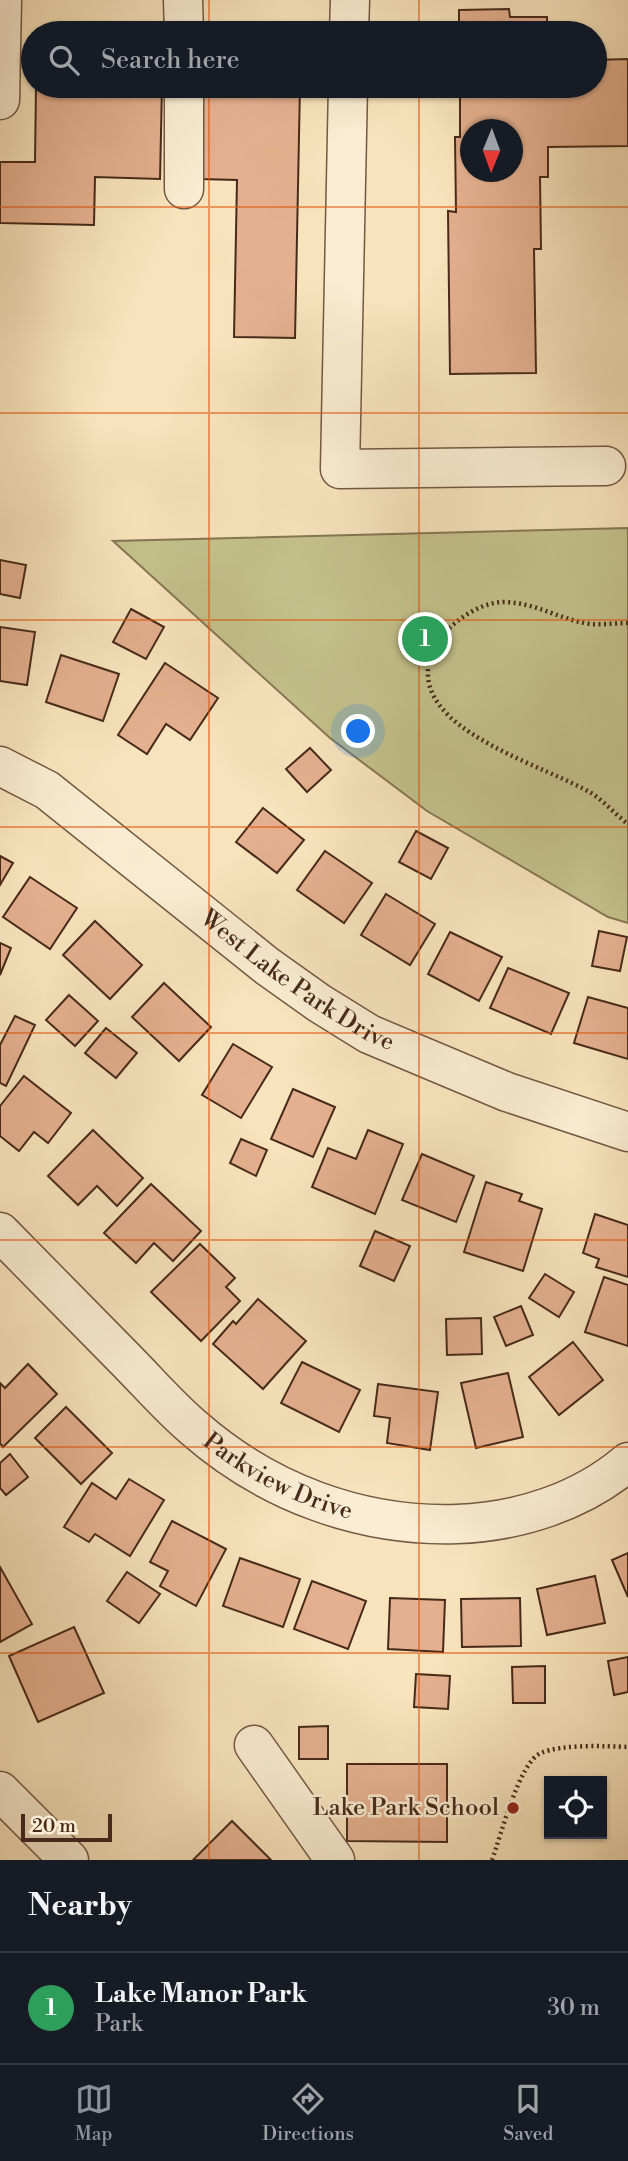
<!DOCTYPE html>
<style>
body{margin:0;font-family:"Libre Bodoni",serif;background:#20242c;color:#f1f3f6}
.controls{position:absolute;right:21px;bottom:21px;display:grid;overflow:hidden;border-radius:0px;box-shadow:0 2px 5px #0004}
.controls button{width:63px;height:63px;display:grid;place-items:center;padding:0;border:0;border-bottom:2px solid #363941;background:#171b24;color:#f1f3f6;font:35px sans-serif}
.compass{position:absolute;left:460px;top:119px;width:63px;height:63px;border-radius:50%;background:#171b24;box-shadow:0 2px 5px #0004;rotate:181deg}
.scale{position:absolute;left:21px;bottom:18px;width:91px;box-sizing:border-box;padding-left:7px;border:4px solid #472a1b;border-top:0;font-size:19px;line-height:24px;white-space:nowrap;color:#472a1b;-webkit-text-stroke:5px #faedd3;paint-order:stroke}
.you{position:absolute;left:359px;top:732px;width:24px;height:24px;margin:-18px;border:5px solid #fff;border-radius:50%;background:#1a73e8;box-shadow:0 0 0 10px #1a73e833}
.badge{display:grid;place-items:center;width:46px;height:46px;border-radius:50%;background:#8c9099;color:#fff;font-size:23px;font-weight:700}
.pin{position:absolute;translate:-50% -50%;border:4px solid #fff;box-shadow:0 2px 7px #0006}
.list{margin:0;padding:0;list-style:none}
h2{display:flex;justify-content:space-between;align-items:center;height:91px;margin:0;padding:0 28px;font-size:30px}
h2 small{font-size:23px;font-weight:400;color:#9ea1a6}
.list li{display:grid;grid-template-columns:46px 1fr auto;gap:21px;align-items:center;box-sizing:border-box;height:112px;padding:0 28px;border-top:2px solid #363941}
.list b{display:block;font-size:26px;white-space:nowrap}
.list p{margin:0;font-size:23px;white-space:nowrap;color:#9ea1a6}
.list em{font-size:23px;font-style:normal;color:#9ea1a6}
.icon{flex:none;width:38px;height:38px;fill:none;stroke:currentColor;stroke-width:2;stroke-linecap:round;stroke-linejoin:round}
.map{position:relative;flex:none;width:628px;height:1860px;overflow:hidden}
.search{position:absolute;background:#171b24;box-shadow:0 2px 5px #0004;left:21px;right:21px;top:21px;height:77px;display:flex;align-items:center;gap:18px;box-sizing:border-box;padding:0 24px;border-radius:38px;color:#9ea1a6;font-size:26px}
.sheet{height:203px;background:#171b24}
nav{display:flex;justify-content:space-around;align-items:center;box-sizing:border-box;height:98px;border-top:2px solid #363941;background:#171b24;font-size:19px;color:#9ea1a6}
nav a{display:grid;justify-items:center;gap:4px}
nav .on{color:#8c9099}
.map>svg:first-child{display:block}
.green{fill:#c4c28c;stroke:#867654;stroke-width:2}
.building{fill:#e5b08f;stroke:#472a1b;stroke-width:2;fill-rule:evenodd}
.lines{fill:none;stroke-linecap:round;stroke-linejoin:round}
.minor-casing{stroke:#735843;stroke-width:41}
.path{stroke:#472a1b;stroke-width:4.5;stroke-dasharray:2 3.5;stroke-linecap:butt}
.minor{stroke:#faedd3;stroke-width:38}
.grid{fill:none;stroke:#e0570d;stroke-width:2;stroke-opacity:0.55}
.poi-dot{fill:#8f2418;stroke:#faedd3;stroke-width:2.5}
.labels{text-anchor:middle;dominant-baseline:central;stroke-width:5;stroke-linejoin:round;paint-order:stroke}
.street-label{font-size:24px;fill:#472a1b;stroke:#faedd3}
.poi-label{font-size:24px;fill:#472a1b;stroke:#faedd3;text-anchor:end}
</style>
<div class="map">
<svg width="628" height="1860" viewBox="0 0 628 1860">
<rect width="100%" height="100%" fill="#f8e4bc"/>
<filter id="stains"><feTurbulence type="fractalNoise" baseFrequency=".00286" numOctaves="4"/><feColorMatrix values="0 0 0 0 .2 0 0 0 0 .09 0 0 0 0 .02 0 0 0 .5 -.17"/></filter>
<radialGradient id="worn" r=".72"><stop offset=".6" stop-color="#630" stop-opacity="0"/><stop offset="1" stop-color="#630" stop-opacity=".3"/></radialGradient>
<!-- green -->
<polygon class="green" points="628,528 628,923 608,917 427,811 330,738 113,541"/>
<!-- building -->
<g class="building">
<polygon points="509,9 510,17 547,17 547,33 459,33 459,10"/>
<path d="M628 59V146L548 147V177H540L541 249H534L536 373 450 374 448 211 456 212 455 137H460V86H595V60ZM470 130H512V172H470Z"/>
<polygon points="36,86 162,86 160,179 95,177 94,225 0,223 0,162 35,162"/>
<polygon points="201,86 300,86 295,338 234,337 237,180 200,179"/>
<polygon points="0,560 26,565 20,598 0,594"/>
<polygon points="131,609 164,627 146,659 113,642"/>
<polygon points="0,627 35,632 27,685 0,681"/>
<polygon points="61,655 119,674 103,721 46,702"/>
<polygon points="165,663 218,698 190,740 166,724 147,754 118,735"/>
<polygon points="310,748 331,770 307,792 286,769"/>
<polygon points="263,808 304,840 277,873 236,842"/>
<polygon points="416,831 448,848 431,879 399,862"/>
<polygon points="325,851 372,883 344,923 297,890"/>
<polygon points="0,856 13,863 0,885"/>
<polygon points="30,877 77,908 50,949 3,917"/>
<polygon points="386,894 435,924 410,965 361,935"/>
<polygon points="95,921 142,965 110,999 63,955"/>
<polygon points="599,931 627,937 620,971 592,966"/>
<polygon points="450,932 502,957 479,1001 428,974"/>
<polygon points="0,943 11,948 0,975"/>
<polygon points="508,968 569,993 551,1034 490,1008"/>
<polygon points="164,983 211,1027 179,1061 132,1017"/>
<polygon points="69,995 98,1021 75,1046 46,1020"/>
<polygon points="588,997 628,1008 628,1059 574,1043"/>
<polygon points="15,1016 35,1025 6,1086 0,1083 0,1045"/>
<polygon points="106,1028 137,1053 116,1078 85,1053"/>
<polygon points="233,1044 272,1067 241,1118 202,1095"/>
<polygon points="24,1076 71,1113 48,1143 34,1132 19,1151 0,1136 0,1106"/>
<polygon points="293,1089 335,1107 313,1157 271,1139"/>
<polygon points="93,1130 143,1178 117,1206 97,1186 78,1205 48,1176"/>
<polygon points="368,1130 403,1144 375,1214 312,1187 328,1148 356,1159"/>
<polygon points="241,1139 267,1150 256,1176 230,1163"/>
<polygon points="422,1154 474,1176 456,1222 402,1200"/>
<polygon points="486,1182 522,1194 519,1201 542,1209 523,1271 464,1252"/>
<polygon points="151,1184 201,1231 173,1261 154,1243 136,1263 104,1233"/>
<polygon points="595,1214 628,1225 628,1277 596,1267 599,1259 583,1253"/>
<polygon points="375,1231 410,1246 394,1281 360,1266"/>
<polygon points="200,1244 235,1278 226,1287 240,1301 201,1341 151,1292"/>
<polygon points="545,1274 574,1292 559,1317 529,1298"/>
<polygon points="604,1277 628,1285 628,1346 585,1332"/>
<polygon points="258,1299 306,1341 263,1389 213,1344 233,1321 236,1324"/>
<polygon points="521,1306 533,1335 506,1346 494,1317"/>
<polygon points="481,1318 482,1354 447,1355 446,1319"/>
<polygon points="573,1342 603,1380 559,1415 529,1377"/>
<polygon points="302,1362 360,1390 339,1432 281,1403"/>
<polygon points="28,1364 57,1394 3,1447 0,1443 0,1383 5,1388"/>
<polygon points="508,1373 523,1437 476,1448 461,1383"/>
<polygon points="378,1384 438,1392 430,1450 387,1443 390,1418 374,1416"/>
<polygon points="66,1407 112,1453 81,1484 35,1438"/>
<polygon points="10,1454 28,1477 6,1495 0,1488 0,1463"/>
<polygon points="129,1479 164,1500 130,1556 95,1534 89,1542 64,1527 92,1483 116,1499"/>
<polygon points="172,1521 226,1549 196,1606 160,1586 168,1571 150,1562"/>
<polygon points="628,1553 628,1597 612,1560"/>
<polygon points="240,1558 300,1579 283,1627 223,1606"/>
<polygon points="0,1567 32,1624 0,1642"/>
<polygon points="127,1572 160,1594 139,1623 107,1601"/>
<polygon points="595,1576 605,1623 547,1635 537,1589"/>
<polygon points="312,1581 366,1601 348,1649 294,1629"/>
<polygon points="390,1598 445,1600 443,1652 388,1649"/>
<polygon points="520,1598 521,1646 462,1647 461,1599"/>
<polygon points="74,1627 104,1693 38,1722 9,1656"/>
<polygon points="628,1657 628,1692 614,1695 608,1661"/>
<polygon points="545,1666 545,1703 513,1703 512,1667"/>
<polygon points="416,1674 450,1676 448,1709 414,1707"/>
<polygon points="328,1726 328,1759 299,1759 299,1727"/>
<polygon points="347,1764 447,1764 447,1842 347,1841"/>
<polygon points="232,1821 271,1860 193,1860"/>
</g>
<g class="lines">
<!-- minor casing -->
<g class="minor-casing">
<g id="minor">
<polyline points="183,0 184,33"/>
<polyline points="349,33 350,0"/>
<polyline points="184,86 184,189"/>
<polyline points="348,86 340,469 606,466"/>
<polyline points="0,100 2,0"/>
<path id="s1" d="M0 766 47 790 267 966 319 1003 369 1034 507 1092 628 1132"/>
<path id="s2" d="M0 1232C41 1274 82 1315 123 1357 147 1381 169 1407 194 1428 267 1492 360 1527 457 1524 518 1522 581 1502 628 1462"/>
<polyline points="254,1745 335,1860"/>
<polyline points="0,1791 69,1860"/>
</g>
</g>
<!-- path -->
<g class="path">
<path d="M628 623C616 623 603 625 591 624 560 620 535 602 503 602 479 603 455 620 440 638 431 649 427 663 428 677 433 736 548 767 591 793 604 801 615 814 628 824"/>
<path d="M492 1860C501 1836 519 1762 541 1753 562 1744 605 1746 628 1747"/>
</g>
<!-- minor -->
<use href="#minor" class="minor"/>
</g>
<!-- grid -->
<path class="grid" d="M209 0V33M419 0V33M209 86V1860M419 86V1860M0 207H628M0 413H628M0 620H628M0 827H628M0 1033H628M0 1240H628M0 1447H628M0 1653H628"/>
<!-- markers -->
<circle class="poi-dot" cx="513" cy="1808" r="7"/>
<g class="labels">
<!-- street labels -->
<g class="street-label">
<text stroke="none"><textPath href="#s1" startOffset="368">West Lake Park Drive</textPath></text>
<text stroke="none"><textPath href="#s2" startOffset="374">Parkview Drive</textPath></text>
</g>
<!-- poi labels -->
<g class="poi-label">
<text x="499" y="1808">Lake Park School</text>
</g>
</g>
<rect width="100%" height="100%" filter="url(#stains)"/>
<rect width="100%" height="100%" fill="url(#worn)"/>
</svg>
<div class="controls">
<button><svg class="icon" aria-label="locate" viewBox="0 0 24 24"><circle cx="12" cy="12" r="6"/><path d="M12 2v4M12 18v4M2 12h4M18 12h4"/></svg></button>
</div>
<svg class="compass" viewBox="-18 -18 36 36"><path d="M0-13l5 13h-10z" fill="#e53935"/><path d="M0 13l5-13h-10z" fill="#9ea1a6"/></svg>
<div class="scale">20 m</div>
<div class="you"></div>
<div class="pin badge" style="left:425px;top:639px;background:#2e9e5b">1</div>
<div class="search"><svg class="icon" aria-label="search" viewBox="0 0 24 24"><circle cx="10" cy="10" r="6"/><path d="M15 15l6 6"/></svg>Search here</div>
</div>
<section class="sheet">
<h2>Nearby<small></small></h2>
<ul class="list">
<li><span class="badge" style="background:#2e9e5b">1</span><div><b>Lake Manor Park</b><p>Park</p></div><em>30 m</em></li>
</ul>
</section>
<nav>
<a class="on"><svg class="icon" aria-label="map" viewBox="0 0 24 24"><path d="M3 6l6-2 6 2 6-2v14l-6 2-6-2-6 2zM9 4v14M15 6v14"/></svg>Map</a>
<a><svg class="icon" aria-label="directions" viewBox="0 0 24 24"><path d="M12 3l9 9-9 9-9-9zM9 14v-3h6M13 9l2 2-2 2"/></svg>Directions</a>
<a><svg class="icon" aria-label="saved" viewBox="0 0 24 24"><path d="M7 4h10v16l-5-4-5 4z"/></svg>Saved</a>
</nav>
